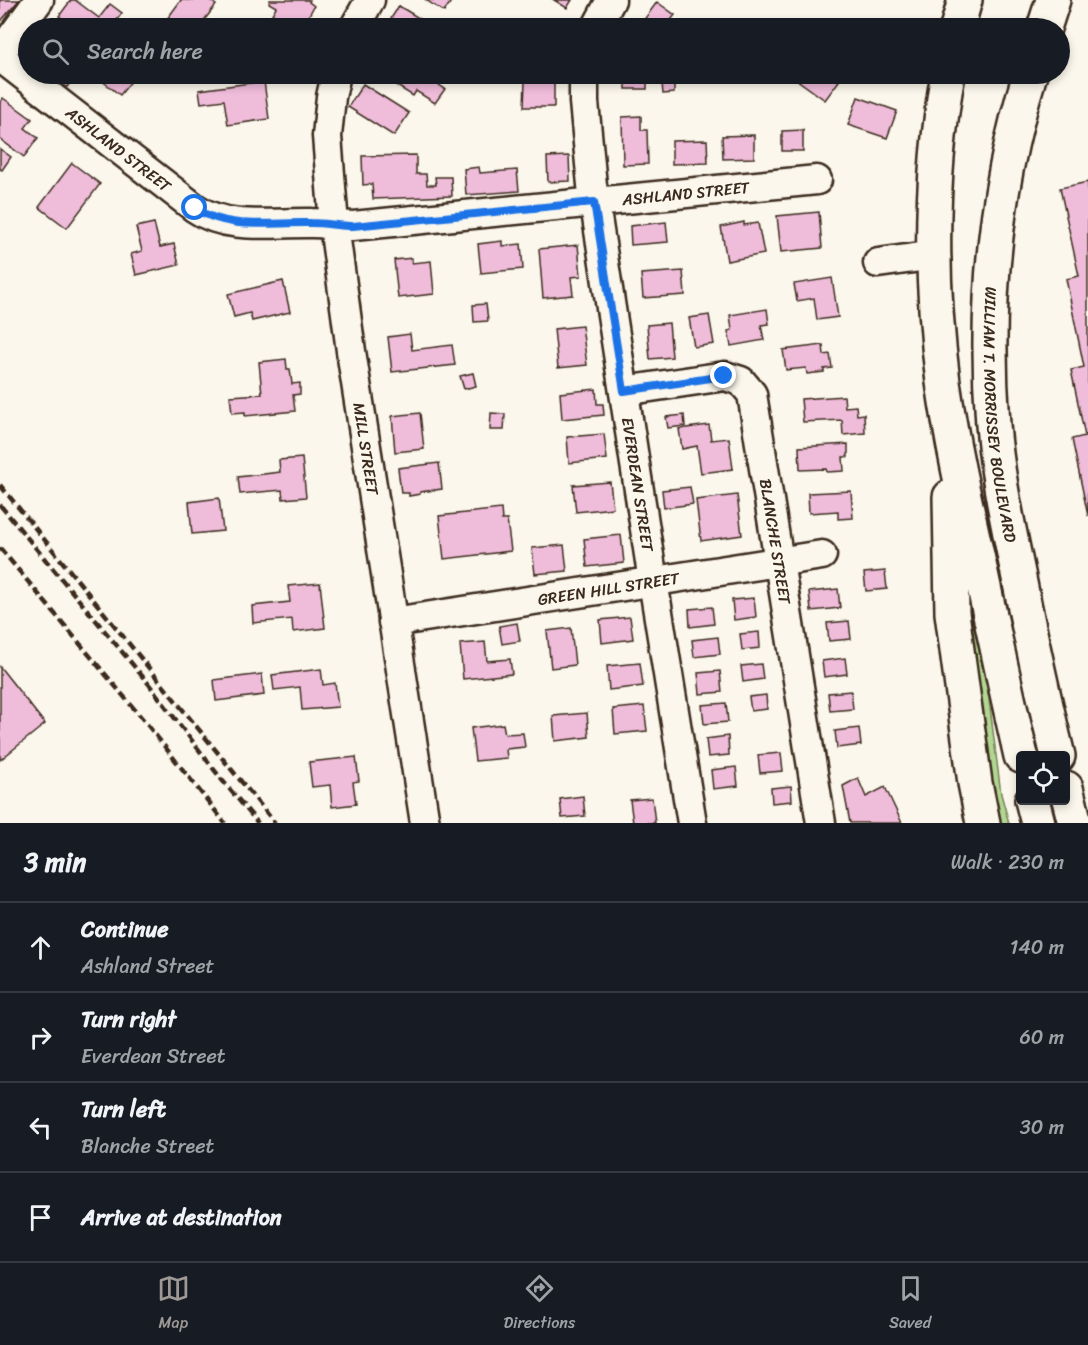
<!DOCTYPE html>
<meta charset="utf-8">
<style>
body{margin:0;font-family:Sriracha,sans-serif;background:#20242c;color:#f1f3f6}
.controls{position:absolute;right:18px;bottom:18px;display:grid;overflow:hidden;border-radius:6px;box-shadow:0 3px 9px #0003}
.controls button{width:54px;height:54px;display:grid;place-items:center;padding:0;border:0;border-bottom:2px solid #363941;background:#171b24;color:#f1f3f6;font:30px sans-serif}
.stop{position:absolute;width:18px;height:18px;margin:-14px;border:4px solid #1a73e8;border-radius:50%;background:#fff}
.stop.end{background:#1a73e8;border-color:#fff;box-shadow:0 2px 6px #0008}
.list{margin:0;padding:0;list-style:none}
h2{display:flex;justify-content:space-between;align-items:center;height:78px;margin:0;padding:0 24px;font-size:26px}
h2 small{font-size:20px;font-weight:400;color:#9ea1a6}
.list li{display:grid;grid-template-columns:39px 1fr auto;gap:18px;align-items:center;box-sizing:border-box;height:90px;padding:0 24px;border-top:2px solid #363941}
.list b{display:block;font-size:22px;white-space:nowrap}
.list p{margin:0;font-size:20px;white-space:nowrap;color:#9ea1a6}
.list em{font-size:20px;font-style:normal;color:#9ea1a6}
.icon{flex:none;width:33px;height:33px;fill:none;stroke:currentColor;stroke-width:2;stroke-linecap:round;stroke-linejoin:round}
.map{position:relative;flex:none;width:1088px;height:823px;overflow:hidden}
.search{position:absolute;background:#171b24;box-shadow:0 3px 9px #0003;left:18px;right:18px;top:18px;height:66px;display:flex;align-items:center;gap:15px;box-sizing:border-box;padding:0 21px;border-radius:33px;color:#9ea1a6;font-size:22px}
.sheet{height:438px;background:#171b24}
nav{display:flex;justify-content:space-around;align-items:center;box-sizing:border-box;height:84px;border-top:2px solid #363941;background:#171b24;font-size:16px;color:#9ea1a6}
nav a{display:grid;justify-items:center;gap:3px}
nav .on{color:#9f9995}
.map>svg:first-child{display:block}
.green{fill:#b2d792;stroke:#768058;stroke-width:1.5}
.building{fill:#efbcda;stroke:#3b2a1e;stroke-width:1.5}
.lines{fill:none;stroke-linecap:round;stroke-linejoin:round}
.minor-casing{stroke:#3b2a1e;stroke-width:33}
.major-casing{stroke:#3b2a1e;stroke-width:38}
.minor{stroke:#fbf7ec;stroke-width:28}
.major{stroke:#fbf7ec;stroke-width:33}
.rail{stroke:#3b2a1e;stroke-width:4.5;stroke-dasharray:9 4.5;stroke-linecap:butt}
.route{stroke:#1a73e8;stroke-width:8}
.labels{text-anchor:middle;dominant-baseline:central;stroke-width:4.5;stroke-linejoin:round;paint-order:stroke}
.street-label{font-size:16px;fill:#3b2a1e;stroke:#fbf7ec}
</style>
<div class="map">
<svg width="1088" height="823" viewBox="0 0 1088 823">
<rect width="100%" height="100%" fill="#fbf7ec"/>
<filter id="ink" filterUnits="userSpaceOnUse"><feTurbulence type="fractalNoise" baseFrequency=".0167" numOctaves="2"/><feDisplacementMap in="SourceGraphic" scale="12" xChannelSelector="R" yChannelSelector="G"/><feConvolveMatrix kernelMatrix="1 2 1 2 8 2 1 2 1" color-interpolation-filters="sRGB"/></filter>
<g filter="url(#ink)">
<!-- green -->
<polygon class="green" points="962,569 988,692 1001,794 1009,823 995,823"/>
<!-- building -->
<g class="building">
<polygon points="0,0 19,0 1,21 0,21"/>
<polygon points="71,0 75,0 99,18 110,4 122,13 111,28 76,28 59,16"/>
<polygon points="181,0 210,0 216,5 198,28 171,28 164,23"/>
<polygon points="270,0 310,0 309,2 314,6 302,28 298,28 272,14 276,7 269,3"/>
<polygon points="426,0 452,0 444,12"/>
<polygon points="554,0 572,0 567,8"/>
<polygon points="657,2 675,15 665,28 638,28"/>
<polygon points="399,6 435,28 389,28 386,26"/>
<polygon points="42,18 55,28 34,28"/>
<polygon points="28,36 28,58 18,50"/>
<polygon points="49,74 77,74 67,87"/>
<polygon points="106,74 137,74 120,95 101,80"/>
<polygon points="390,74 427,74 426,76 445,89 435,103 416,91 413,96 397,86 401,80"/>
<rect x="626" y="74" width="21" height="15"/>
<polygon points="789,74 828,74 839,81 825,100"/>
<polygon points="264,81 269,119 228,125 224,100 201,103 199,90"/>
<polygon points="525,81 554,82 554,107 524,107"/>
<polygon points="674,82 674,93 663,94 662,83"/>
<polygon points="363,84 409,113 394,136 348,107"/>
<polygon points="858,97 897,111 887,138 848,125"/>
<polygon points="3,98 32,119 25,128 38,138 24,157 0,139 0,103"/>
<polygon points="641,116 641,130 647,130 648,164 623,165 622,117"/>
<polygon points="803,130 803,151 782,151 782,131"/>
<polygon points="754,135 754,158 723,159 722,136"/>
<polygon points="707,140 708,163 672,164 672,141"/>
<polygon points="0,149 11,157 2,170 0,169"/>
<polygon points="416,155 416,174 426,174 427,185 436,185 435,177 451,177 452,196 373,199 372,184 363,185 362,156"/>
<polygon points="569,156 570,181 548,182 547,157"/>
<polygon points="72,163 100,184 67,228 39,207"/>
<polygon points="479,167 480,173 517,170 519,191 466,195 464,169"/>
<polygon points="1088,182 1088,516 1072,439 1085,436 1071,370 1084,367 1066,279 1079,276 1060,188"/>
<polygon points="819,212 822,248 781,252 777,216"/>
<polygon points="666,222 668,242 631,245 630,226"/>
<polygon points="744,222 744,225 758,223 764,254 727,261 721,227"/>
<polygon points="154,223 160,247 174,244 179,265 136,275 131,254 142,251 136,227"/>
<polygon points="502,241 502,246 521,244 523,269 481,273 478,244"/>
<polygon points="578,245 581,276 571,277 573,295 543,298 539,249"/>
<polygon points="412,258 412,263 431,261 434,294 398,298 394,260"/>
<polygon points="683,271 685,295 643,298 641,274"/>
<polygon points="832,278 838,317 817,320 814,298 797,301 794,284"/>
<polygon points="283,281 290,312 252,321 250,313 234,317 228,294"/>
<polygon points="486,304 488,321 474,322 473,305"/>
<polygon points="767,309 769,324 761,325 764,340 731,346 728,331 732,330 730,315"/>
<polygon points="709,315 714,344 694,347 689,318"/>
<polygon points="669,323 672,357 650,359 647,325"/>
<polygon points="582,326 587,365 558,368 554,329"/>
<polygon points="410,334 412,350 452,345 455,365 392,372 388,337"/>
<polygon points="823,345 824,355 830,354 832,368 824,369 824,372 807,374 806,368 786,370 783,350"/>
<polygon points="286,359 287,369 290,369 292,384 300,383 300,394 293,395 295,411 245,416 245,412 232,413 230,396 262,394 259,362"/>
<polygon points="473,373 476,386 464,389 460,376"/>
<polygon points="596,389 597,404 603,404 604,415 562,419 560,393"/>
<polygon points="844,396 845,407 856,406 857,415 864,414 865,433 843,435 842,420 803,422 801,399"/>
<polygon points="420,413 424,449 395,452 392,416"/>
<polygon points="491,413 505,414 504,430 490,430"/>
<polygon points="684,415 685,426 668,428 666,417"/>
<polygon points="709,425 711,440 729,438 733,469 701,473 697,446 682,449 679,429"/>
<polygon points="604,434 607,459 569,463 567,437"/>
<polygon points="848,444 848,457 843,457 844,471 827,472 826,469 800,470 799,447"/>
<polygon points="302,458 306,497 283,499 282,490 240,494 238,477 280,472 279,460"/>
<polygon points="439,463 442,489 420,492 420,494 409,496 409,493 401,493 398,468"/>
<polygon points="610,482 613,508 576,512 573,485"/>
<polygon points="690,487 693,504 664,508 662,490"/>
<polygon points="851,491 853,518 838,519 838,511 809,513 808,493"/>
<polygon points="737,495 742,535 701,541 696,500"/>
<polygon points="219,498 223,531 192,534 189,502"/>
<polygon points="501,509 502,520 507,520 511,551 444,559 439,516"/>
<polygon points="621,535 624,563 587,567 584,539"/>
<polygon points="564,545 567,571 535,574 532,548"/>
<polygon points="885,571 887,589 866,591 864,573"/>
<polygon points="320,583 325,628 293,632 292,619 253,623 252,606 290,602 288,586"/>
<polygon points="838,589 840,608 811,611 809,592"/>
<polygon points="754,598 756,617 734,620 732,600"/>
<polygon points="712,607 714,624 690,627 689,609"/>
<polygon points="630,617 633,639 602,643 600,620"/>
<polygon points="849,621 851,639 829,641 827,623"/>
<polygon points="517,623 520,641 502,644 499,626"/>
<polygon points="571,628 575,665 551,668 547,631"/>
<polygon points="759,632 760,648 742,650 740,634"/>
<polygon points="718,637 720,654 694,657 692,640"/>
<polygon points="485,642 487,661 510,659 512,674 463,679 460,644"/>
<polygon points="845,658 847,674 824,677 822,661"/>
<polygon points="640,663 643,686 609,690 607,666"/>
<polygon points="761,664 763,679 743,682 741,666"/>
<polygon points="0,667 45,724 0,760"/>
<polygon points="321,669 323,685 335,683 338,707 302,710 300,687 274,690 272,675"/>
<polygon points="720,671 722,692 700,694 698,673"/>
<polygon points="262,674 264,695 216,701 214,680"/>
<polygon points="851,691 853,709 830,711 828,693"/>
<polygon points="766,695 767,709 751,711 749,697"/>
<polygon points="726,703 728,722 704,724 702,705"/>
<polygon points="644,706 647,731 615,734 613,709"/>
<polygon points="587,713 589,737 555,741 553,716"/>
<polygon points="503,724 505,734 523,733 525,747 506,749 507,758 475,761 471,728"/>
<polygon points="859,728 861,745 837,748 835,731"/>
<polygon points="728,736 729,755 708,757 706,739"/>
<polygon points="781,753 783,771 760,773 758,755"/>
<polygon points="356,757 359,781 353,782 356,804 332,807 330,785 312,787 309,762"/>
<polygon points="736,767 738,786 713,789 711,770"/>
<polygon points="858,778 866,797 885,787 902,823 850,823 843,786"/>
<polygon points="791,786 792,801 772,803 771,788"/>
<polygon points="583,796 585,816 562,818 560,799"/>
<polygon points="652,798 655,823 633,823 630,800"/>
</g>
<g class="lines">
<!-- minor casing -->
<g class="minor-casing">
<g id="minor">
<polyline points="354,28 370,0"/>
<polyline points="596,28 611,0"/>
<polyline points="0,53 39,0"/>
<path id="s1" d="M0 57 195 208C228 231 273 222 312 223 326 223 339 226 353 226L817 180"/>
<path id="s2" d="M336 74 331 97 327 136 334 225 351 351 425 823"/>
<path id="s3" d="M584 74V102L592 185 653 581 692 823"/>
<polyline points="878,263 935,255"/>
<path id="s4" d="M624 391 725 376 741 381 752 394 821 823"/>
<path id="s5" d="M393 622 822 555"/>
</g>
</g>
<!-- major casing -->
<g class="major-casing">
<g id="major">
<polyline points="957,28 965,0"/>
<polyline points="1044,28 1053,0"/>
<path d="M948 74C930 174 930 280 943 382 952 446 967 510 981 573 994 634 1007 695 1021 756"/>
<path id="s6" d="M1030 74C995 187 984 307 993 425 997 475 1008 524 1018 573 1030 634 1043 695 1058 756"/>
<polyline points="950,497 952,613 975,783 983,823"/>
<polyline points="1066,788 1075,823"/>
<polyline points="1032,800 1038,823"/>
</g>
</g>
<!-- minor -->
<use href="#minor" class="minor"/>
<!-- major -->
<use href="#major" class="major"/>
<!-- rail -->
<g class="rail">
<polyline points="0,485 275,823"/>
<polyline points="0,505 148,683 222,780 258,823"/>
<polyline points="0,548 146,723 225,823"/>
</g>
</g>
</g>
<g class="lines" filter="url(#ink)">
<!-- route -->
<path class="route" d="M195 208C228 231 272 222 311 223 325 223 339 226 353 226L594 202 624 391 724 376"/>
</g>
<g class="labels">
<!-- street labels -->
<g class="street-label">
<text stroke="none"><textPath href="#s1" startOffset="150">ASHLAND STREET</textPath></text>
<text stroke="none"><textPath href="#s1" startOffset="742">ASHLAND STREET</textPath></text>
<text stroke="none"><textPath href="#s6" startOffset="345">WILLIAM T. MORRISSEY BOULEVARD</textPath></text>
<text stroke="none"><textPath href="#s2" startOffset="378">MILL STREET</textPath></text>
<text stroke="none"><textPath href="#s3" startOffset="414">EVERDEAN STREET</textPath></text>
<text stroke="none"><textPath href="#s4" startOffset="285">BLANCHE STREET</textPath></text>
<text stroke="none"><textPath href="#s5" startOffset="218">GREEN HILL STREET</textPath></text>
</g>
</g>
</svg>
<div class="controls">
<button><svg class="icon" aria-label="locate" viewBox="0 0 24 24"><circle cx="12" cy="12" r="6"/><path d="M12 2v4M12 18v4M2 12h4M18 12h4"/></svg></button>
</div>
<div class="stop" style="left:195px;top:208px"></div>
<div class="stop end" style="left:724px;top:376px"></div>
<div class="search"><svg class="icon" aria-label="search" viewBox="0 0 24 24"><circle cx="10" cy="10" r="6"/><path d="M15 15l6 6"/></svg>Search here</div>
</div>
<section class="sheet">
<h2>3 min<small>Walk · 230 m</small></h2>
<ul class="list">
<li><svg class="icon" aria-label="ahead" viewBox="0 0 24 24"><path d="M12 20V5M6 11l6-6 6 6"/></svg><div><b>Continue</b><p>Ashland Street</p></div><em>140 m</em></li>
<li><svg class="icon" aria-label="right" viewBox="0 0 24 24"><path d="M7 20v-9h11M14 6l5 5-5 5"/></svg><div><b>Turn right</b><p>Everdean Street</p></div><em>60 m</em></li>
<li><svg class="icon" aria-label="left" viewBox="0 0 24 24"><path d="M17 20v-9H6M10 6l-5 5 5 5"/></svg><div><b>Turn left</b><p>Blanche Street</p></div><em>30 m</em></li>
<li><svg class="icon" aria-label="arrive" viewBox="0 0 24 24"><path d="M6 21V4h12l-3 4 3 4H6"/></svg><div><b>Arrive at destination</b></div></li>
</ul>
</section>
<nav>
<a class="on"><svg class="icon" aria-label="map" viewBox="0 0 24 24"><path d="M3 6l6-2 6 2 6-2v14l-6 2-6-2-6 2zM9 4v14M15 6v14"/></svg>Map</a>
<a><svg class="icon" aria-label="directions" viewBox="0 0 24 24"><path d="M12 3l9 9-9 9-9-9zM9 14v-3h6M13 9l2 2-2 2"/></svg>Directions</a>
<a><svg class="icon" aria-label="saved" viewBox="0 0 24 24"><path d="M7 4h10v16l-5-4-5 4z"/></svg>Saved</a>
</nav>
